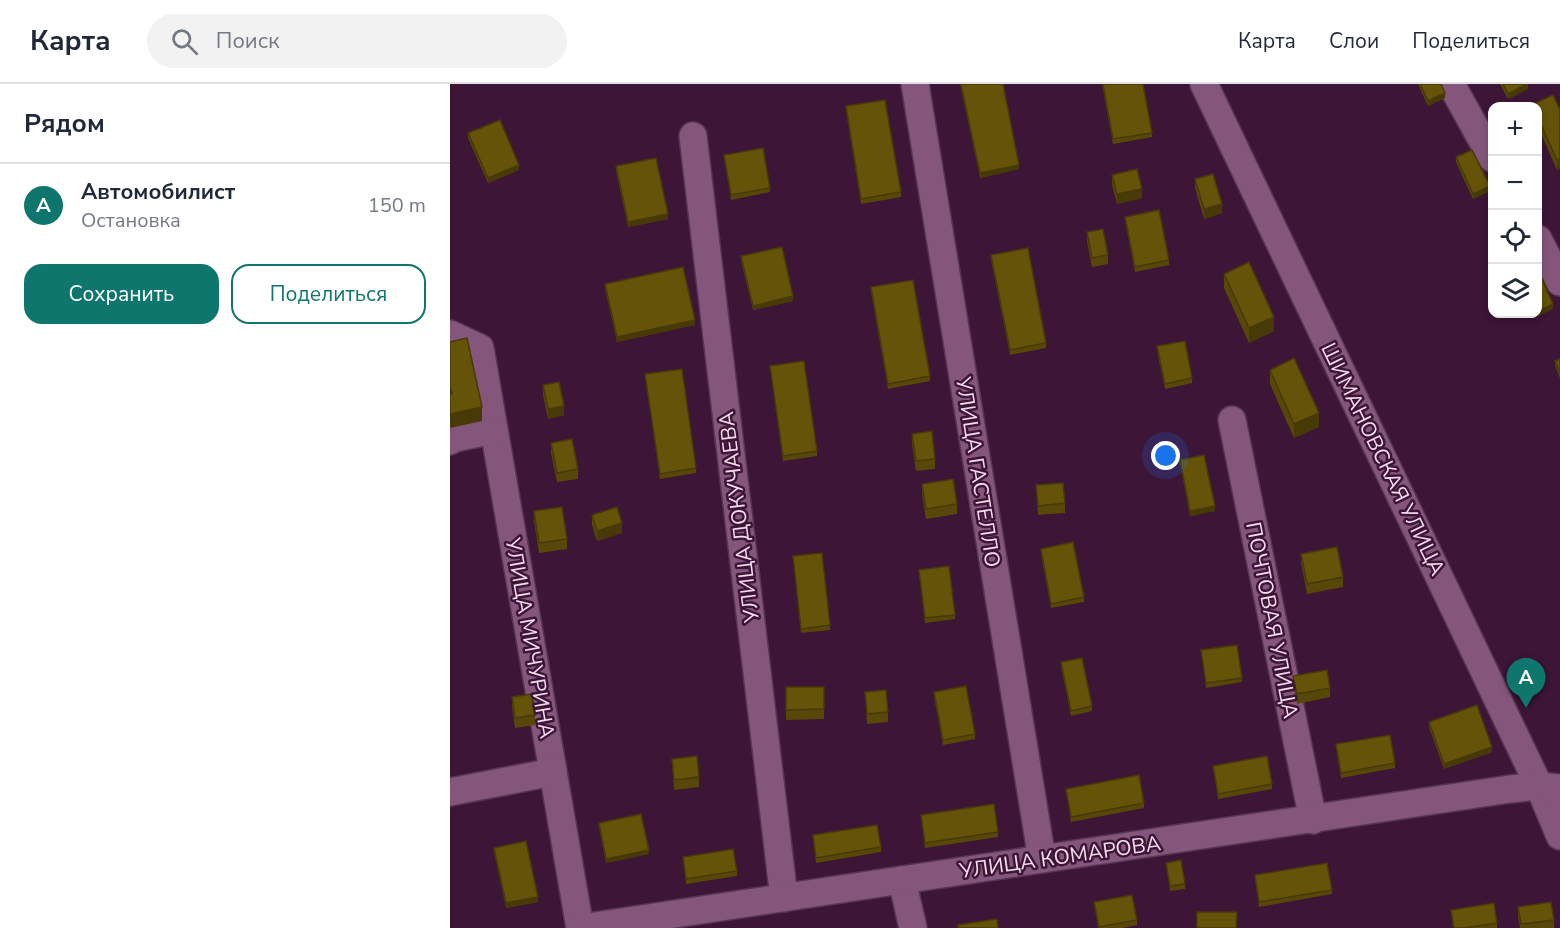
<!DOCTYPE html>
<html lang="ru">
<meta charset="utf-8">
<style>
body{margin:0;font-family:"Nunito Sans",sans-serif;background:#f2f2f3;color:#1f2937}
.controls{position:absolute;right:18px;top:18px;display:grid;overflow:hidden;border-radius:12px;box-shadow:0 3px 9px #0003}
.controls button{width:54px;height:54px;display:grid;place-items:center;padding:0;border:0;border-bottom:2px solid #e0e1e3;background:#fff;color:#1f2937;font:30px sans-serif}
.you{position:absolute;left:716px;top:372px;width:21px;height:21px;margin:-15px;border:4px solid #fff;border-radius:50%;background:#1a73e8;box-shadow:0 0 0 9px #1a73e833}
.badge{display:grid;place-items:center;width:39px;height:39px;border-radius:50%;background:#0f766e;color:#fff;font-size:20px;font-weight:700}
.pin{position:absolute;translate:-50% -50px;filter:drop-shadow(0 2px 3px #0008)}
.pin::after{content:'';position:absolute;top:32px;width:21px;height:18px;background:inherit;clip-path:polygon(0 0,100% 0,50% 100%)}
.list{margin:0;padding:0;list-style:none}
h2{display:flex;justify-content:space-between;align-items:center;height:78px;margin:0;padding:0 24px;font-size:26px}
h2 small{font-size:20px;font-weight:400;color:#747a83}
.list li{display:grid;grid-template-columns:39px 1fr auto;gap:18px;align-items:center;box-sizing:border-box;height:84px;padding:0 24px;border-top:2px solid #e0e1e3}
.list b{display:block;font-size:22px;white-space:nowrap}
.list p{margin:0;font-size:20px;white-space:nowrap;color:#747a83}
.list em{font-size:20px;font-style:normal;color:#747a83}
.actions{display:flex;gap:12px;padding:18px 24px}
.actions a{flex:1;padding:14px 0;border:2px solid #0f766e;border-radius:18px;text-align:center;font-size:21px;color:#0f766e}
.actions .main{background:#0f766e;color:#fff}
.icon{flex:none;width:33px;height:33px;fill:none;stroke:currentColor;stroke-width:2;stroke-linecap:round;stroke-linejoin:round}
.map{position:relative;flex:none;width:1110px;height:844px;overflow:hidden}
header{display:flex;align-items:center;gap:36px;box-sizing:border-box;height:84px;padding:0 30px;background:#fff;border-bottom:2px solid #e0e1e3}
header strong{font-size:28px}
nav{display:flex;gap:33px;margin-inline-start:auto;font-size:21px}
.search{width:420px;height:54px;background:#f2f2f3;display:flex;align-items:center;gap:15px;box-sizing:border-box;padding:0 21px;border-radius:33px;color:#747a83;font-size:22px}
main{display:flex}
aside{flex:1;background:#fff}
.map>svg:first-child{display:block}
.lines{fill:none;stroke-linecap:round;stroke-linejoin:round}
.minor-casing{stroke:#553550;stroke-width:30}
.minor{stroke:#84567b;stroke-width:27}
.wall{fill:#574708}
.shaded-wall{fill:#473a06}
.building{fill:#655309;stroke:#473a06;stroke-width:1.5}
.labels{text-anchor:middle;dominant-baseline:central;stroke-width:5;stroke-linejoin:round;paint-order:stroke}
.street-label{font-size:21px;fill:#f6dbef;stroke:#3d1537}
</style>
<header>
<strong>Карта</strong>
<div class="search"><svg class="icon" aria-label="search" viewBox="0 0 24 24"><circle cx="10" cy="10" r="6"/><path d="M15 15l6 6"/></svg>Поиск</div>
<nav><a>Карта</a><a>Слои</a><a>Поделиться</a></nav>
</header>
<main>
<aside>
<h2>Рядом<small></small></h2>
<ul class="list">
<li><span class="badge">A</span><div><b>Автомобилист</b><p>Остановка</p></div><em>150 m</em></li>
</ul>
<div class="actions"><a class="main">Сохранить</a><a>Поделиться</a></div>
</aside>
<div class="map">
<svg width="1110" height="844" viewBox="0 0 1110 844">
<rect width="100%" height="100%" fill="#3d1537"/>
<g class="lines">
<!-- minor casing -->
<g class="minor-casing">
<g id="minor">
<polyline points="465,0 592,775"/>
<polyline points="754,0 1089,702 1110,752"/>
<polyline points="1001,0 1042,74"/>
<polyline points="243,52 334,814"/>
<polyline points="1088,155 1110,198"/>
<polyline points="0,250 30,264 130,844"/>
<polyline points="782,336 863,736"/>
<polyline points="0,357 5,354 44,346"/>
<polyline points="0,708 103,688"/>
<polyline points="452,796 463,844"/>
<polyline points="131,844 1060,705 1089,702 1110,704"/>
</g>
</g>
<!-- minor -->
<use href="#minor" class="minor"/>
</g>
<!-- wall -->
<g class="wall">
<polygon points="510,0 553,0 569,85 530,94"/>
<polygon points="652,0 693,0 702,49 702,53 663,60"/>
<polygon points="968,0 991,0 995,14 978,22"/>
<polygon points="1050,0 1078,0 1078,5 1058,15"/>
<polygon points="1082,21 1110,26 1110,84 1107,86 1088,43 1088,22 1082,22"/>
<polygon points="396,22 451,108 451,113 411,120 396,27"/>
<polygon points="18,49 69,86 38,99 18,54"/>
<polygon points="274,71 320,104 320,108 281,116"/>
<polygon points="1006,73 1040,107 1023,115 1006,78"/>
<polygon points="166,82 218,135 178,143 166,87"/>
<polygon points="662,91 692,114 667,120 662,101"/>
<polygon points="745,95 772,129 754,135 745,104"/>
<polygon points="675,133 719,176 719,181 685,188 675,137"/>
<polygon points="637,148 658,171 658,180 642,183 637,158"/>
<polygon points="541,171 596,259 596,264 560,271 541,176"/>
<polygon points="291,172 343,217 303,226 291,177"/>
<polygon points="774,190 824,247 799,259 774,204"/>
<polygon points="155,200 245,241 167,258 155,205"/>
<polygon points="421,203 480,292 480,297 438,305 421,208"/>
<polygon points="707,262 742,294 742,299 715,305 707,267"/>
<polygon points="1110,275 1110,294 1105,282 1105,277"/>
<polygon points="320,282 367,367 367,372 333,377"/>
<polygon points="820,286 869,343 844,354 820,300"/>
<polygon points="195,290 246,384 246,389 210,395"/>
<polygon points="93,301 114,331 98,335 93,311"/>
<polygon points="462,350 485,375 485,385 466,387 462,360"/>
<polygon points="101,359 128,385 128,395 107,398 101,369"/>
<polygon points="730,376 765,427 740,432 730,380"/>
<polygon points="472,400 507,420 507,430 476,435 472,410"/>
<polygon points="586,401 615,419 615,429 588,431"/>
<polygon points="84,427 117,455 117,465 89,469 84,437"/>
<polygon points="142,431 172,449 147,457 142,441"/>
<polygon points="591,465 634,513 634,518 601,524 591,470"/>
<polygon points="851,470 893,493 893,503 857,510 851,479"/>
<polygon points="343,472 380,541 380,546 351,549"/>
<polygon points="469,486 505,531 505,535 475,539"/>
<polygon points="751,566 792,594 792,598 756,604"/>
<polygon points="611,578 642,622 642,627 621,632 611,583"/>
<polygon points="843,592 880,604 880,613 847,620 843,602"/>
<polygon points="336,603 374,603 374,635 336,636"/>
<polygon points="415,608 438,628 438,638 417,640"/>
<polygon points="484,608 525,650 525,655 493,661 484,613"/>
<polygon points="62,613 85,631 85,641 65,644 62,623"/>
<polygon points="979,638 1042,668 994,685 979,643"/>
<polygon points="886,660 945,679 945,684 891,694 886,665"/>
<polygon points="222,675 249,693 249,703 224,706"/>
<polygon points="763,682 822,700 822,705 768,715"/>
<polygon points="616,705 694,719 694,724 621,738"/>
<polygon points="471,731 548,748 548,753 475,764"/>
<polygon points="149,739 199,770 156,779 149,743"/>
<polygon points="363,751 431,763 431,768 366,779"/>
<polygon points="44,764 88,818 56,824 44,768"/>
<polygon points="233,773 287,787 287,792 236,800"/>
<polygon points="716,779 735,800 735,805 720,807"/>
<polygon points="805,791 882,806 882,810 809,823"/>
<polygon points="644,818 687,836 687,841 672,844 648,844"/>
<polygon points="1068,823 1104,836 1104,844 1070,844 1068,832"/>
<polygon points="1001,826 1047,839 1047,844 1003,844"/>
</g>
<!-- shaded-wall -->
<g class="shaded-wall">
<polygon points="1078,0 1078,5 1058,15 1058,10"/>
<polygon points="995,9 995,14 978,22 978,17"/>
<polygon points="1110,75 1110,84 1107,86 1107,76"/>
<polygon points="69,81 69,86 38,99 38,94"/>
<polygon points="569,81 569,85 530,94 530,89"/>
<polygon points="1040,102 1040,107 1023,115 1023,110"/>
<polygon points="692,105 692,114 667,120 667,110"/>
<polygon points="772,120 772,129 754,135 754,125"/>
<polygon points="218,130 218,135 178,143 178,138"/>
<polygon points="343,212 343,217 303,226 303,222"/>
<polygon points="1103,220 1103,225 1084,234 1084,230 1088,230 1088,227"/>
<polygon points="824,233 824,247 799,259 799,244"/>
<polygon points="245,236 245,241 167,258 167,253"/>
<polygon points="114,322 114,331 98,335 98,325"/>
<polygon points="32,323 32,337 0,344 0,330"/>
<polygon points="869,329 869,343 844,354 844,340"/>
<polygon points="765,422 765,427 740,432 740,427"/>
<polygon points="172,439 172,449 147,457 147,447"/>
<polygon points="1042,663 1042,668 994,685 994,680"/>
<polygon points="199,766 199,770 156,779 156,775"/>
<polygon points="88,813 88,818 56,824 56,819"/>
</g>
<!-- building -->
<g class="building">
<polygon points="511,0 553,0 569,81 530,89"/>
<polygon points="653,0 693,0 702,49 663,55"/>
<polygon points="970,0 991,0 995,9 978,17"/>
<polygon points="1053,0 1077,0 1058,10"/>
<polygon points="1103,11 1110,26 1110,75 1107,76 1088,34 1088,22 1082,22 1082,21"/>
<polygon points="435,16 451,108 411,115 396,22"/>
<polygon points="50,36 69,81 38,94 18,49"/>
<polygon points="313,64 320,104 281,111 274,71"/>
<polygon points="1022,66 1040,102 1023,110 1006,73"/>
<polygon points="206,74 218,130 178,138 166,82"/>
<polygon points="687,85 692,105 667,110 662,91"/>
<polygon points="763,90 772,120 754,125 745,95"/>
<polygon points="709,126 719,176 685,183 675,133"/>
<polygon points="653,145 658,171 642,174 637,148"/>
<polygon points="332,163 343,212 303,222 291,172"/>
<polygon points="578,164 596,259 560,266 541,171"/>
<polygon points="799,178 824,233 799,244 774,190"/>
<polygon points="233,183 245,236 167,253 155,200"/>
<polygon points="1088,186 1103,220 1088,227"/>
<polygon points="463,196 480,292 438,300 421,203"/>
<polygon points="17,254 32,323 0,330 0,310 2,310 0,303 0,258"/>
<polygon points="735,257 742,294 715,300 707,262"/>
<polygon points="844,274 869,329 844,340 820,286"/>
<polygon points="1110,275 1110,289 1105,277"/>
<polygon points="354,277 367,367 333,372 320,282"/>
<polygon points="232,285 246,384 210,390 195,290"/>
<polygon points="109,298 114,322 98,325 93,301"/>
<polygon points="482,347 485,375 466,377 462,350"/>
<polygon points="122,355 128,385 107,389 101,359"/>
<polygon points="754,371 765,422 740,427 730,376"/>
<polygon points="503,395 507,420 476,425 472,400"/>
<polygon points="613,399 615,419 588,422 586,401"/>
<polygon points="112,423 117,455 89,459 84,427"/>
<polygon points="167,423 172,439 147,447 142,431"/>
<polygon points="623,458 634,513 601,520 591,465"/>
<polygon points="887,463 893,493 857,500 851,470"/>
<polygon points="372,469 380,541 351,545 343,472"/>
<polygon points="499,482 505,531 475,534 469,486"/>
<polygon points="787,561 792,594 756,599 751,566"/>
<polygon points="632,574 642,622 621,627 611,578"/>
<polygon points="877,586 880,604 847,610 843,592"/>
<polygon points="516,602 525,650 493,656 484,608"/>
<polygon points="336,603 374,603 374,625 336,626"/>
<polygon points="436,606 438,628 417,630 415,608"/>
<polygon points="82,610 85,631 65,634 62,613"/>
<polygon points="1027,621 1042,663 994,680 979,638"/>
<polygon points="940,651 945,679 891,689 886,660"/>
<polygon points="247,672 249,693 224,696 222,675"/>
<polygon points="817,672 822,700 768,710 763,682"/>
<polygon points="689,691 694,719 621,733 616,705"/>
<polygon points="544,720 548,748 475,759 471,731"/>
<polygon points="191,730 199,766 156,775 149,739"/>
<polygon points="427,741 431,763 366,774 363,751"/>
<polygon points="76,757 88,813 56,819 44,764"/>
<polygon points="283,765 287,787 236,795 233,773"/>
<polygon points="731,776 735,800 720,802 716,779"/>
<polygon points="877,779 882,806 809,818 805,791"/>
<polygon points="682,811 687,836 649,843 644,818"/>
<polygon points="1101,818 1104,836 1071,840 1068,823"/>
<polygon points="1044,819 1047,839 1014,844 1004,844 1001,826"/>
<polygon points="747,828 787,828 786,844 747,844"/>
<polygon points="547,835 548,844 508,844 508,841"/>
</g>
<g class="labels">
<!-- street labels -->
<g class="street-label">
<text transform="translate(933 375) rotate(64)">ШИМАНОВСКАЯ УЛИЦА</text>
<text transform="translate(528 388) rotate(81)">УЛИЦА ГАСТЕЛЛО</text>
<text transform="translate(289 433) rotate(-97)">УЛИЦА ДОКУЧАЕВА</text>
<text transform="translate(822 536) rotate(79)">ПОЧТОВАЯ УЛИЦА</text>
<text transform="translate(80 554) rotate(80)">УЛИЦА МИЧУРИНА</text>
<text transform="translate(610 773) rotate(-8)">УЛИЦА КОМАРОВА</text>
</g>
</g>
</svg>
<div class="controls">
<button>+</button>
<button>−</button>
<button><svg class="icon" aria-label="locate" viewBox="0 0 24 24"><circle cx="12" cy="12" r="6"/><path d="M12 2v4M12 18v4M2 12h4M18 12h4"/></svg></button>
<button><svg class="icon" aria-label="layers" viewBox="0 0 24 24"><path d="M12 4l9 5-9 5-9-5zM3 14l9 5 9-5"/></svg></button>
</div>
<div class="you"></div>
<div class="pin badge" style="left:1076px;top:624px">A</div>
</div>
</main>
